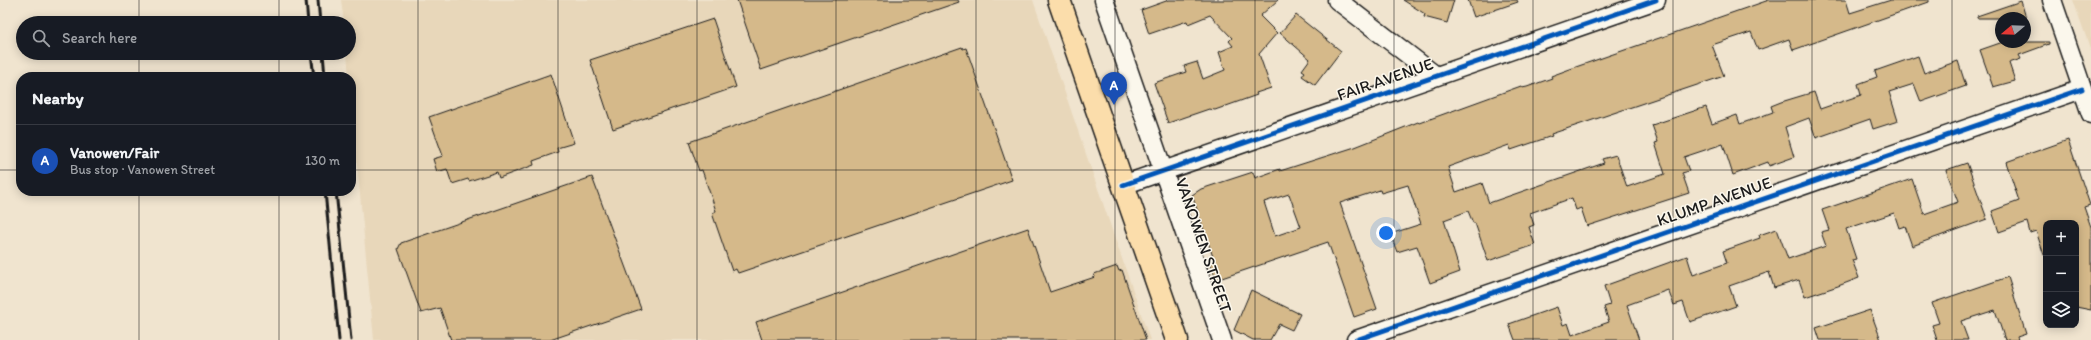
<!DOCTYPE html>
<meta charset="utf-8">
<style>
body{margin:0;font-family:Itim,sans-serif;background:#20242c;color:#f1f3f6}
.controls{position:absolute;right:12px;bottom:12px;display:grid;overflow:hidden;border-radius:8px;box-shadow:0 2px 10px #0003}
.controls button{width:36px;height:36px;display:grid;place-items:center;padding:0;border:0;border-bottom:1px solid #363941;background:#171b24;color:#f1f3f6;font:20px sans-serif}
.compass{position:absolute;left:1995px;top:12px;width:36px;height:36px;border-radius:50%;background:#171b24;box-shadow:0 2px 10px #0003;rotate:251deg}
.you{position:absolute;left:1386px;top:233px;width:14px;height:14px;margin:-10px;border:3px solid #fff;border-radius:50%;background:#1a73e8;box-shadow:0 0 0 6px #1a73e833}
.badge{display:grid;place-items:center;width:26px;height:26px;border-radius:50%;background:#2563eb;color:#fff;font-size:13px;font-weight:700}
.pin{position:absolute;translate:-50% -33px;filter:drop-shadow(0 1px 2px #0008)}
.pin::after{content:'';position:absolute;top:21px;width:14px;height:12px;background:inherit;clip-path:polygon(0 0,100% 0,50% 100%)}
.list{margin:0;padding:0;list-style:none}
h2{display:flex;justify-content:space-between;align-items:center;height:52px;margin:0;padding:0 16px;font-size:17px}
h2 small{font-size:13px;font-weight:400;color:#9ea1a6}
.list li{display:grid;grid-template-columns:26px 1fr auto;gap:12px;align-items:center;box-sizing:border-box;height:72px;padding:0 16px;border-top:1px solid #363941}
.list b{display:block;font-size:15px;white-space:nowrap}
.list p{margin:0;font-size:13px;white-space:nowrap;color:#9ea1a6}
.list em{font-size:13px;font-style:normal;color:#9ea1a6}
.icon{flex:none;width:22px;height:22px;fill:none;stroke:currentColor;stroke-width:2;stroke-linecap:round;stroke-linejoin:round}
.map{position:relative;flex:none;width:2091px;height:340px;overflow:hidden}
.search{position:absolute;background:#171b24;box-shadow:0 2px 10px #0003;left:16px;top:16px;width:340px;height:44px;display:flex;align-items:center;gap:10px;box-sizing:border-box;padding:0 14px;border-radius:22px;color:#9ea1a6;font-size:15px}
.panel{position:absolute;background:#171b24;box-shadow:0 2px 10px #0003;left:16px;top:72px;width:340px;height:124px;border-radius:16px}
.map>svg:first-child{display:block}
.built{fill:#e8d7ba}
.building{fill:#d5b98a;stroke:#1c1c1c;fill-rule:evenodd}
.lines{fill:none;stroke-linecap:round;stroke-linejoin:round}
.minor-casing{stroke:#1c1c1c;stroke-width:21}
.major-casing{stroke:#1c1c1c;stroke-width:25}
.minor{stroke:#fbf7ec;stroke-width:18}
.major{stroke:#fbddab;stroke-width:22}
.rail{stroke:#1c1c1c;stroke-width:3}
.cycleway-casing{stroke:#fbf7ec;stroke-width:8}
.cycleway{stroke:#0057b8;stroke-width:5}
.grid{fill:none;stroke:#1c1c1c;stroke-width:1;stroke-opacity:0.55}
.labels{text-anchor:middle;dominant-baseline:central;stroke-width:3;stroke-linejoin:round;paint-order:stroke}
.street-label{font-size:17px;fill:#1c1c1c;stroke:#fbf7ec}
</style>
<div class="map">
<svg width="2091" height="340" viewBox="0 0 2091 340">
<rect width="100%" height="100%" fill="#f0e4cf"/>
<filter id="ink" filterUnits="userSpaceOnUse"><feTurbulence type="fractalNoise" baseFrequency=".025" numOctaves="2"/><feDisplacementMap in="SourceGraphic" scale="8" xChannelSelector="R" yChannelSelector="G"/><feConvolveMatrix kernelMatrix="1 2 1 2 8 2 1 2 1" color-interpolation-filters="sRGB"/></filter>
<g filter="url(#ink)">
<!-- built -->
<g class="built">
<polygon points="341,0 1033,0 1150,340 374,340 351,101 351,77 349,77 347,53 349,53 349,23 344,23"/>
<polygon points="2073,0 2091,0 2091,51"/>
</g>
<!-- building -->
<g class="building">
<polygon points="737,0 958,0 959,2 761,70"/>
<polygon points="1169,0 1278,0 1260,16 1277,33 1259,54 1271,88 1256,93 1257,95 1215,110 1209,109 1168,123 1154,83 1186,72 1184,66 1197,62 1203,79 1225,70 1219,52 1233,46 1229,41 1232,38 1210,15 1188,24 1187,21 1149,34 1141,10"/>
<polygon points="1403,0 1454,0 1447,23 1424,17 1425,14"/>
<polygon points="1468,0 1517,0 1518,2 1474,17"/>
<path d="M1769 0H1846L1850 13 1891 0H1929V2L1793 50 1789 39 1758 50 1751 32 1712 45 1724 76 1551 134 1552 136 1511 150 1509 145 1448 167 1456 192 1482 183 1489 203 1604 163 1602 159 1616 155 1627 187 1665 174 1655 143 1658 142 1652 125 1706 107 1712 124 1737 115 1740 124 1773 112 1771 106 1781 102 1814 92 1820 109 1861 95 1858 84 1877 77 1875 71 1918 56 1924 73 1958 61 1966 86 1921 102 1914 84 1889 92 1898 121 1873 129 1870 119 1816 138 1809 118 1785 127 1794 157 1769 166 1768 162 1733 175 1723 144 1684 157 1689 171 1682 173 1689 193 1587 226 1581 208 1576 210 1572 198 1530 213 1534 225 1529 227 1535 245 1488 261 1475 223H1473L1468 211 1444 220 1460 272 1430 283 1417 246 1397 252 1390 234 1421 224 1408 185 1381 193 1380 190 1340 203 1377 309 1354 317 1328 242 1216 280 1209 258 1213 257 1192 195 1201 189 1253 172 1255 178 1280 169V171L1355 147 1418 122 1419 123 1521 86 1522 88 1527 87 1552 78 1551 76 1570 69ZM1289 194 1301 227 1275 236 1264 202Z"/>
<polygon points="2021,1 2026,18 1977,18 1977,16"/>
<polygon points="1296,15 1341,51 1315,85 1302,76 1305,72 1302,70 1310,59 1280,33"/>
<polygon points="713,19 736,87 613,129 590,60"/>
<polygon points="2003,42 2049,42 2049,44 2019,55 2021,59 2009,63 2015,81 1993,87 1980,50"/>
<polygon points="962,47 963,49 966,48 1012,180 738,273 736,269 732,271 712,213 716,211 702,170 699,171 689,142"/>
<polygon points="551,74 574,143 557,148 558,152 533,161 534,165 499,178 497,172 469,181 468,179 452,184 447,169 437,172 433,159 443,156 429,117"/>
<polygon points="2068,140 2090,205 2084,207 2091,227 2091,310 2076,307 2076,223 2046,223 2046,255 2044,255 2036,231 2030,233 2027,222 1999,232 1992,211 2019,201 2006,162"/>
<polygon points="1967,163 1987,219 1912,246 1905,226 1899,228 1894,213 1846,229 1856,259 1852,260 1859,278 1838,286 1805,297 1799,280 1774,288 1769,272 1729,286 1736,306 1690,322 1683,302 1674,305 1668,290 1627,305 1639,340 1515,340 1509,324 1557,307 1563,325 1568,323 1572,335 1609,322 1604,307 1610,305 1604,286 1687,256 1693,275 1727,263 1723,251 1760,238 1759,235 1777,229 1788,259 1826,246 1821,232 1829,230 1822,210 1912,179 1924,214 1958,202 1946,170"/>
<polygon points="592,177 641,309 550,340 451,340 440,308 421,313 398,249 401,243"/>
<polygon points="1028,228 1050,292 1095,277 1094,274 1117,266 1119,271 1122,270 1146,340 762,340 756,322"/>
<polygon points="2008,277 2026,334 2017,337 2018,340 2005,340 1995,310 1961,321 1968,340 1937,340 1932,325 1939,323 1932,303"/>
<polygon points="1251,290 1300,314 1292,330 1279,324 1270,340 1253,340 1234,330"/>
<polygon points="1870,310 1881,340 1820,340 1816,328"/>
</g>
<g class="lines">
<!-- minor casing -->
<g class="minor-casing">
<g id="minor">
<polyline points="1104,0 1222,340"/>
<polyline points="1337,0 1436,76"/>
<polyline points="2052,0 2091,114"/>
<polyline points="1123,185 1656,0"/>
<polyline points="1356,340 2082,89"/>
</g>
</g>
<!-- major casing -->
<g class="major-casing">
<polyline id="major" points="1059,0 1177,340"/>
</g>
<!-- minor -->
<use href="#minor" class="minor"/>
<!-- major -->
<use href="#major" class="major"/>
<!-- rail -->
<g class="rail">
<polyline points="306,0 308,23"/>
<polyline points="318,0 320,23"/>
<polyline points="311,53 314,77"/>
<polyline points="323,53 325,77"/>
<polyline points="325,191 339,340"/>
<polyline points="336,191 351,340"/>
</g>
<!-- cycleway casing -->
<g class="cycleway-casing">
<g id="cycleway">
<polyline points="1123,185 1656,0"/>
<polyline points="1356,340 2082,89"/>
</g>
</g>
<!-- cycleway -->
<use href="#cycleway" class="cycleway"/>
</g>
</g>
<!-- grid -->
<path class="grid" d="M139 0V23M279 0V23M418 0V340M558 0V340M697 0V340M836 0V340M976 0V340M1115 0V340M1255 0V340M1394 0V340M1533 0V340M1673 0V340M1812 0V340M1952 0V340M139 53V77M279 53V77M0 170H21M351 170H2091M139 191V340M279 191V340"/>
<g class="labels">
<!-- street labels -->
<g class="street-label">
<text transform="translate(1385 79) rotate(-19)">FAIR AVENUE</text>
<text transform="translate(1714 201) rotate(-19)">KLUMP AVENUE</text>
<text transform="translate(1204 245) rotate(71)">VANOWEN STREET</text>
</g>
</g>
</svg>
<div class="controls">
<button>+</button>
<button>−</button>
<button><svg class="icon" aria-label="layers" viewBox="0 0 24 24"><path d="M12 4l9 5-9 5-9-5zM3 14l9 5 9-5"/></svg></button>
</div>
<svg class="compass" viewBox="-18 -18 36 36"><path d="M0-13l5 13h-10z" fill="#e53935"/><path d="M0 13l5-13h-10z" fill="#9ea1a6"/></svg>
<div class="you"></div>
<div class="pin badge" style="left:1114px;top:105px;background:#1a4fb4">A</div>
<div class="search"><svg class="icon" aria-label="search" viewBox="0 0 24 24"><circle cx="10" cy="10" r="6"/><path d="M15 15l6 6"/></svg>Search here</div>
<section class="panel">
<h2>Nearby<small></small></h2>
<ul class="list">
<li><span class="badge" style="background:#1a4fb4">A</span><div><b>Vanowen/Fair</b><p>Bus stop · Vanowen Street</p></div><em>130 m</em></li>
</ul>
</section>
</div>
